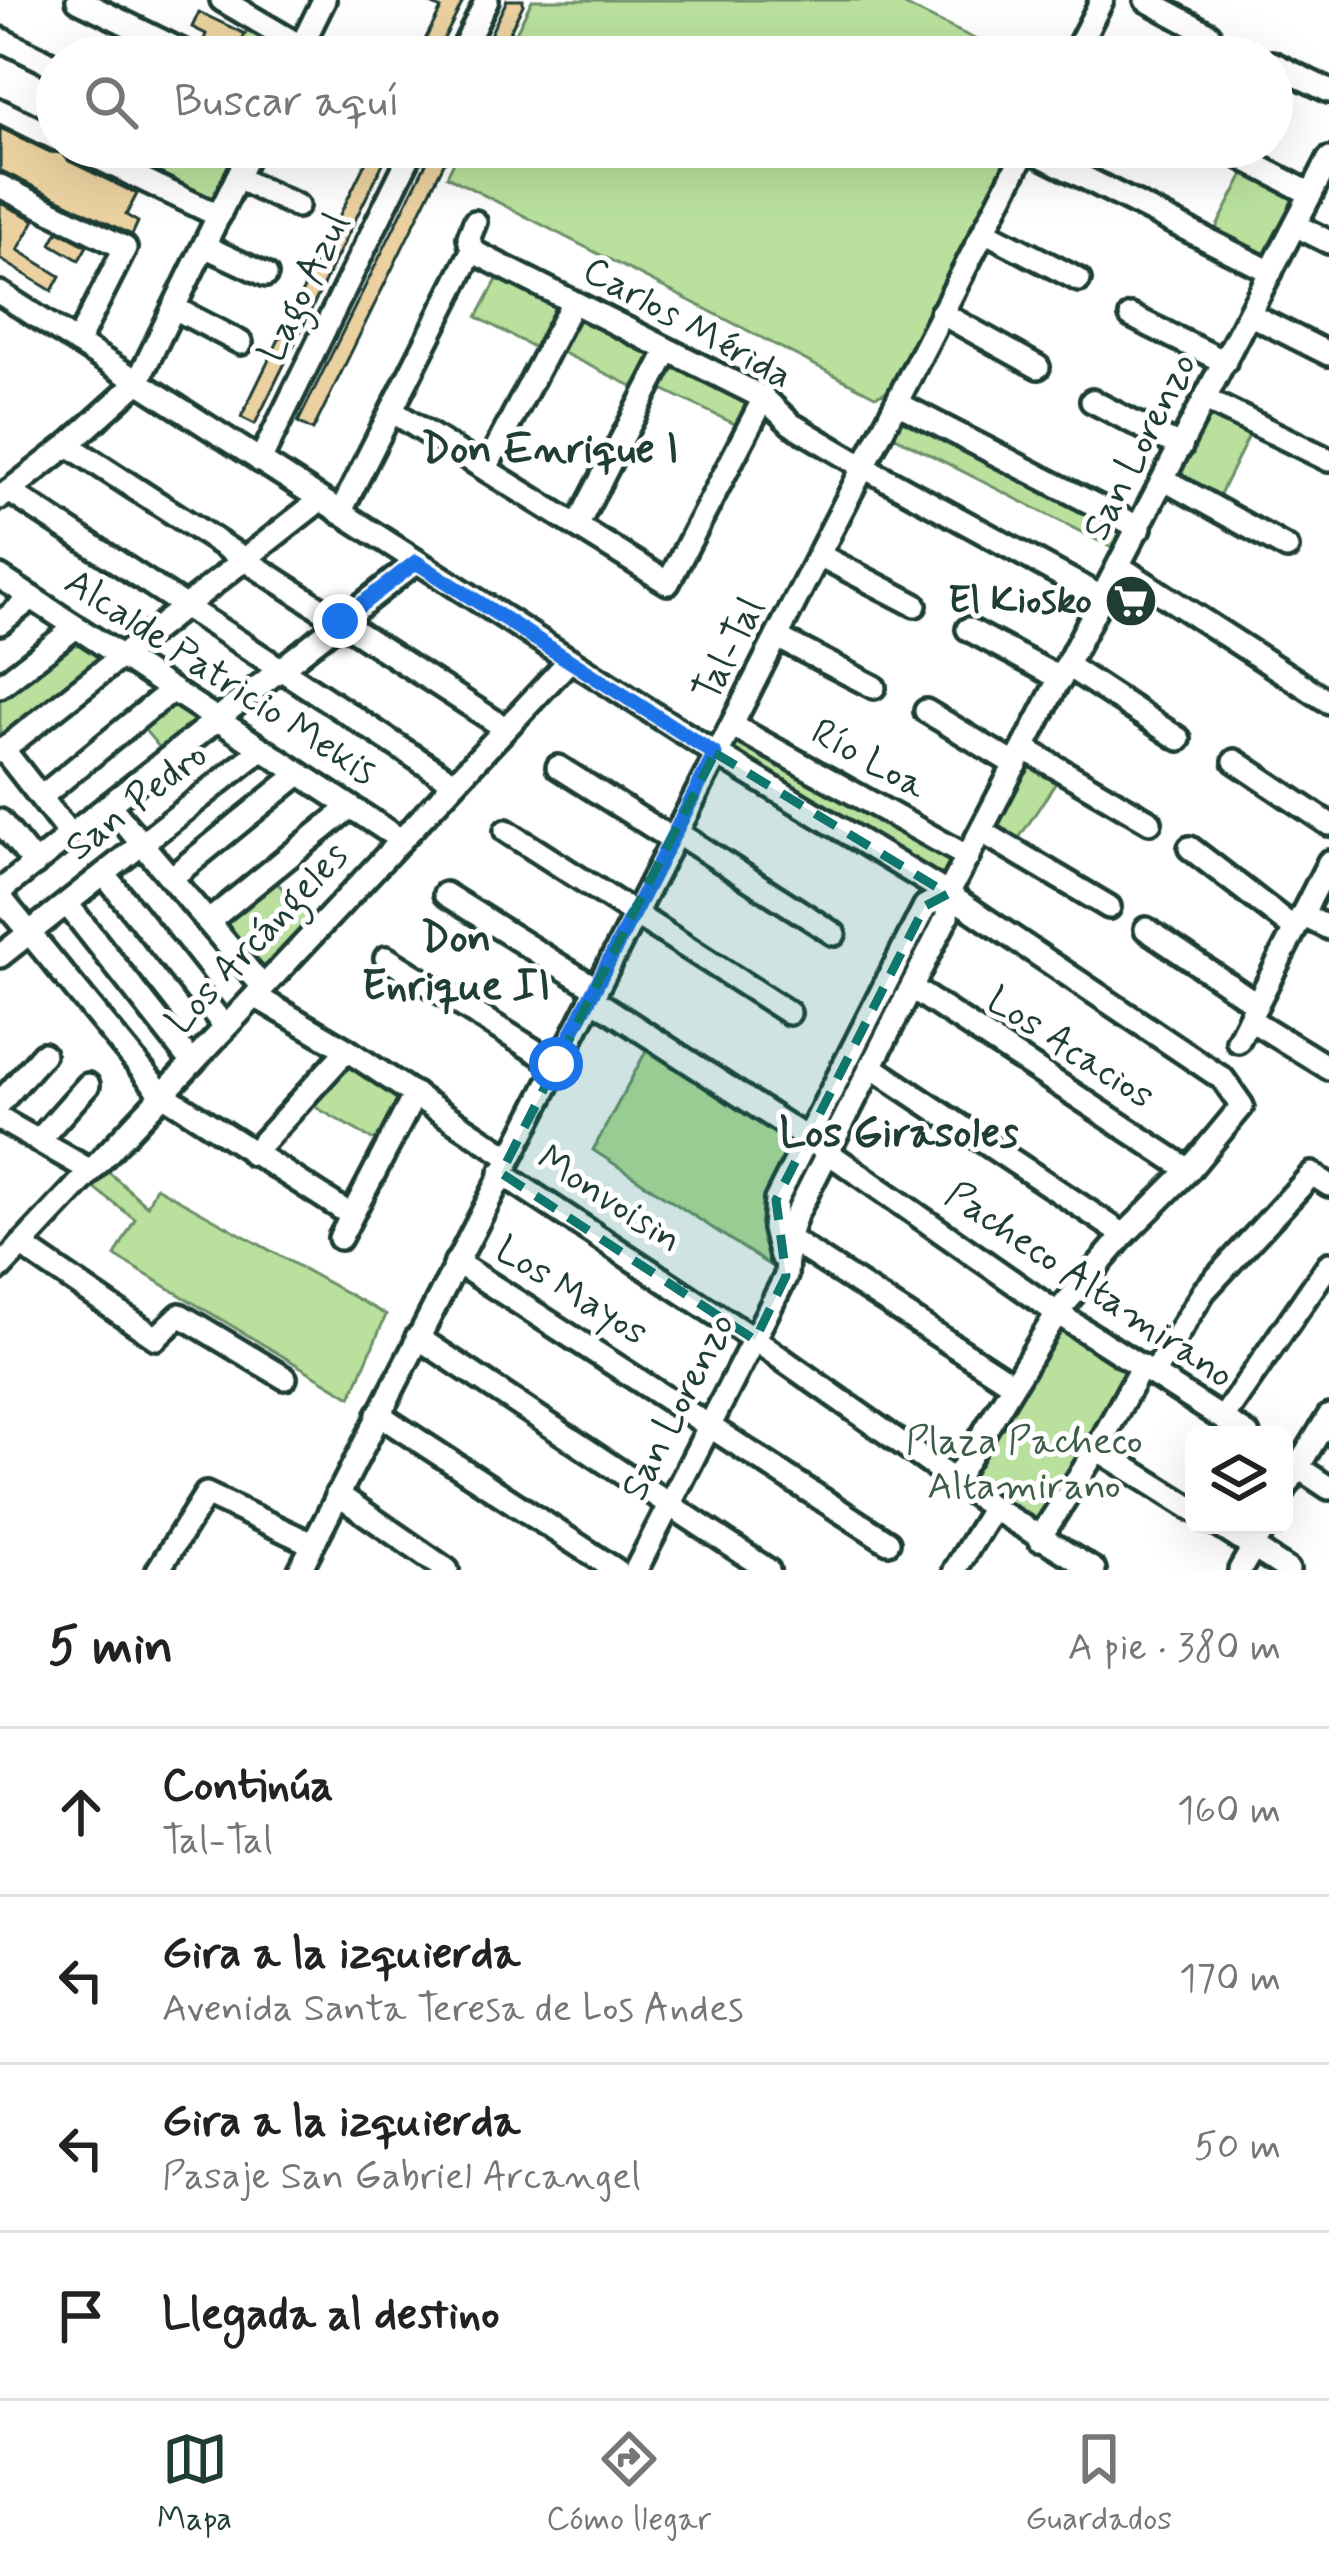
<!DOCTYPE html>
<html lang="es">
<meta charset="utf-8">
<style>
body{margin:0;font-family:Mynerve,sans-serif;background:#f2f2f2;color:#222}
.controls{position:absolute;right:36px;bottom:36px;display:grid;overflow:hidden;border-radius:18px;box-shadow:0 12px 48px #0002}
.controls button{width:108px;height:108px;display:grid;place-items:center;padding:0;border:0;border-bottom:3px solid #e0e0e0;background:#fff;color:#222;font:60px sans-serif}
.stop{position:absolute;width:36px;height:36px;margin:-27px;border:9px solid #1a73e8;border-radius:50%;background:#fff}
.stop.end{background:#1a73e8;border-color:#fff;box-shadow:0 3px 12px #0008}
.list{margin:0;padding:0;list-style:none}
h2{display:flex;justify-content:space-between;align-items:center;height:156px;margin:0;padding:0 48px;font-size:51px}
h2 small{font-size:39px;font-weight:400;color:#767676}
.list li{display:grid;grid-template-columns:78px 1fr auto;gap:36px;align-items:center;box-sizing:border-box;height:168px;padding:0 48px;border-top:3px solid #e0e0e0}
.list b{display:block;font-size:45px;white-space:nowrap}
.list p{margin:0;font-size:39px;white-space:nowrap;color:#767676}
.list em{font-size:39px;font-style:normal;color:#767676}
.icon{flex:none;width:66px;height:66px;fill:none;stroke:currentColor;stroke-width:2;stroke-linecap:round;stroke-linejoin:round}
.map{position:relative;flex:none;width:1329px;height:1570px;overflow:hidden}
.search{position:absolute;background:#fff;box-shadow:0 12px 48px #0002;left:36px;right:36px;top:36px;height:132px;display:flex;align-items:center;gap:30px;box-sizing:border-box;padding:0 42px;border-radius:66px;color:#767676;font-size:45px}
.sheet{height:828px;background:#fff}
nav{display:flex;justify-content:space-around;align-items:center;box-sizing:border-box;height:168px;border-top:3px solid #e0e0e0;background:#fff;font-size:33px;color:#767676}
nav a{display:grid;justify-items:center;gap:6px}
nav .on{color:#1f3d34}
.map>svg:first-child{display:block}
.green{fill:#b9e19d;stroke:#6c8f68;stroke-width:3}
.building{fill:#ebd1a0;stroke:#1f3d34;stroke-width:3}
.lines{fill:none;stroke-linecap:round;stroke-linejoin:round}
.minor-casing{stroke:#1f3d34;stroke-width:30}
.minor{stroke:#fff;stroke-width:21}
.route{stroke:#1a73e8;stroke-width:15}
.marked{fill:#0f766e;fill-opacity:0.2;stroke:#0f766e;stroke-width:9;stroke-dasharray:24 15;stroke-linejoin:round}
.labels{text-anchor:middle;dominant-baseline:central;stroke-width:10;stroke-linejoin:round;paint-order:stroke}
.street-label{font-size:39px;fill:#1f3d34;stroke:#fff}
.poi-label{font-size:39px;font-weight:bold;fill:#1f3d34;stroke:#fff;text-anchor:end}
.park-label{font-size:39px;fill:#3e5e49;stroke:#fff}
.neighbourhood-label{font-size:42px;font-weight:bold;fill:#1f3d34;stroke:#fff}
</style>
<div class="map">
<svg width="1329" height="1570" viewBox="0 0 1329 1570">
<rect width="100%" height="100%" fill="#fff"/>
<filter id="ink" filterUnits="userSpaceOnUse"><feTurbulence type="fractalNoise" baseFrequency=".00833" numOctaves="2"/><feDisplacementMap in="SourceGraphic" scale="24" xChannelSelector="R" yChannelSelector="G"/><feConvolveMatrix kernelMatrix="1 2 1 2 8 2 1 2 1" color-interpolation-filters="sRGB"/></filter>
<g filter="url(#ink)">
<!-- green -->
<g class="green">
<polygon points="532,0 894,0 1012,57 504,57"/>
<polygon points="247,30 288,52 285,57 233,57"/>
<polygon points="155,147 238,147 212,199 206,202 145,169"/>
<polygon points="461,147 1016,147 893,390 875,396 447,176"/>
<polygon points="1247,168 1299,195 1263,265 1211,238"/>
<polygon points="500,274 751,400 739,426 658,387 636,388 555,349 535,348 477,317"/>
<polygon points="897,403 1140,528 1126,555 882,430"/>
<polygon points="1211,411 1251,432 1218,498 1178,478"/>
<polygon points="76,627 122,656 0,752 0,686"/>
<polygon points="170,695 209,720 165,754 137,721"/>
<polygon points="738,735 968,857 948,894 730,748"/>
<polygon points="1025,749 1063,772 1011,850 981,831"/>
<polygon points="271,876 313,922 260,976 214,923"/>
<polygon points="653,1038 807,1139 776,1200 786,1276 593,1150"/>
<polygon points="347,1050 415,1094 386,1147 301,1099"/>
<polygon points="105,1169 147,1206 156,1187 386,1315 351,1397 115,1256 135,1219 90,1185"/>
<polygon points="1057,1313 1142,1366 1039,1539 955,1480"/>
</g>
<!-- building -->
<g class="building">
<polygon points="422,0 464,0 437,52 444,57 416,57 441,9"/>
<polygon points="507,0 523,0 523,5 497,57 479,57"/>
<polygon points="199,12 245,34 237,49 224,43 218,57 208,53 202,45 206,34 192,27"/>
<polygon points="0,128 50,152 62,153 69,161 137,194 126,215 138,222 132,235 0,170"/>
<polygon points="373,147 391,147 255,424 241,417"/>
<polygon points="434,147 452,147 313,430 298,422"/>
<polygon points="0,203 35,220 18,250 60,276 52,291 0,259"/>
<polygon points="58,231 87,246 79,260 51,244"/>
</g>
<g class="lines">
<!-- minor casing -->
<g class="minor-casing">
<g id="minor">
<polyline points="78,0 194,57"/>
<polyline points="222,0 319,57"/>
<polyline points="1146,0 1209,34"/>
<polyline points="0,39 57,67"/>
<polyline points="296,57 324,0"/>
<polyline points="459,57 487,0"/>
<polyline points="1073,57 1102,0"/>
<polyline points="1272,63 1329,91"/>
<polyline points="0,111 57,139"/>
<polyline points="75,147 219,216"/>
<polyline points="1222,147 1311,194"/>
<polyline points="1026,148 1271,272"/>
<polyline points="133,175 146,147"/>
<polyline points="237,178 297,206"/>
<polyline points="0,186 125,248 77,343"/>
<polyline points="1295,225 1329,242"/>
<polyline points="984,231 1079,280"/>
<polyline points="204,246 266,275"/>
<polyline points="472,251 764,398 791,424 864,467 1103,598"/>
<polyline points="0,293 715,753 948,894 1223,1079 1242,1106 1189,1170 1124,1235 1057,1313 955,1480"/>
<polyline points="174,308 241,343"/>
<polyline points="941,313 1038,367"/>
<polyline points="1249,314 1329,354"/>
<polyline points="1131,316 1225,362"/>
<polyline points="1206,400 1329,460"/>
<polyline points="1092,401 1181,447"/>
<polyline points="897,403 1140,528"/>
<polyline points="392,411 668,583 764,398"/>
<polyline points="68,445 505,728"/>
<polyline points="260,461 414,147"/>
<polyline points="486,468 573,302"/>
<polyline points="1165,480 1287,548"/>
<polyline points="9,491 454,783"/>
<polyline points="0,498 68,445 137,383 252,147"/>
<polyline points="340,513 472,251 469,237 475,222"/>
<polyline points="577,526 668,350"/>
<polyline points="819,555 915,605"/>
<polyline points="1120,567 1329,702"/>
<polyline points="0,577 401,840"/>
<polyline points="0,623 32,598"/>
<polyline points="968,629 1061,679"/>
<polyline points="777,637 874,687"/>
<polyline points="1068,666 1179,739"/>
<polyline points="0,686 76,627"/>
<polyline points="926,711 1016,765"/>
<polyline points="733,726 968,857"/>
<polyline points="3,749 70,835"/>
<polyline points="1025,749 1150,822"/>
<polyline points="0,752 320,500"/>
<polyline points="1235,761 1329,824"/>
<polyline points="558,767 672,839"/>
<polyline points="41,797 172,690"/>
<polyline points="109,805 263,987"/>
<polyline points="0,821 35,864"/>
<polyline points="506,831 789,1013"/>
<polyline points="981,831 1109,907"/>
<polyline points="676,832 834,934"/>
<polyline points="1190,848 1295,929"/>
<polyline points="104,874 225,1027"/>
<polyline points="171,878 299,774"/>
<polyline points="0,891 416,562"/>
<polyline points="445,894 595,988"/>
<polyline points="0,897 161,1093 351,1215"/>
<polyline points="67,904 192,1063"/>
<polyline points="1302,915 1329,928"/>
<polyline points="208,922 350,807"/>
<polyline points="1146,929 1257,1004"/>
<polyline points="0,956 262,749"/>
<polyline points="386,958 556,1064"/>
<polyline points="912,988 1189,1170"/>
<polyline points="255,996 347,1050 509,1157"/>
<polyline points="591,998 826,1151 1057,1313 1248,1435"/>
<polyline points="1249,1019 1329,1068"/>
<polyline points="1238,1041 1329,862"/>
<polyline points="870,1066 1124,1235"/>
<polyline points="0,1103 43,1054"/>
<polyline points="0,1119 91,1171"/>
<polyline points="38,1141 88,1085"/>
<polyline points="252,1154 347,1050"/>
<polyline points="501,1173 755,1340 993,1508 1094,1570"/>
<polyline points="780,1233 1011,1383"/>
<polyline points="340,1238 415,1094"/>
<polyline points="21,1245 156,1338 180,1315 285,1378"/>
<polyline points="781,1256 774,1229 776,1200 925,906 948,894"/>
<polyline points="456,1262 888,1542"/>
<polyline points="0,1268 570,660"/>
<polyline points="417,1337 768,1570"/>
<polyline points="1153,1374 1204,1291 1312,1174 1329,1185"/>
<polyline points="378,1414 616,1570"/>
<polyline points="1223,1418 1329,1264"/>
<polyline points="1097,1449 1194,1510"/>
<polyline points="1284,1458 1329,1488"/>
<polyline points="1284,1490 1329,1416"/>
<polyline points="337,1494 447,1570"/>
<polyline points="1218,1525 1288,1570"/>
<polyline points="1039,1539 1097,1449 1142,1366"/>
<polyline points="158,1570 206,1494 312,1544"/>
<polyline points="300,1570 1027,147"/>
<polyline points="636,1570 786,1276 788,1239 796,1215 947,917 948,894 1329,159"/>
<polyline points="955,1570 993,1508"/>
<polyline points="1240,1570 1266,1525"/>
</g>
</g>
<!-- minor -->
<use href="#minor" class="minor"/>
</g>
</g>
<g class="lines" filter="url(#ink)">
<!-- route -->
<polyline class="route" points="340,621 416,562 715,754 556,1064"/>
</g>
<!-- marked area -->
<path class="marked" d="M715 753 948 894 925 906 776 1200 786 1276 755 1340 501 1173Z"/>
<!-- icons -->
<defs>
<g id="supermarket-disc" transform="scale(2.7)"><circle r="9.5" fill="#1f3d34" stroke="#fff"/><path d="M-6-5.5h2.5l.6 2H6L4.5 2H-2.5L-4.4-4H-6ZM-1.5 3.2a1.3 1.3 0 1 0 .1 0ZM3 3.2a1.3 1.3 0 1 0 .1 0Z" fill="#fff"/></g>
</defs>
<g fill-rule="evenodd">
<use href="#supermarket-disc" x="1131" y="601"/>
</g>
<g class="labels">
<!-- street labels -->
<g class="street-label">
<text transform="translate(305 288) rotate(-64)">Lago Azul</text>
<text transform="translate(687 324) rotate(29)">Carlos Mérida</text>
<text transform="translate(1141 447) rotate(-63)">San Lorenzo</text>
<text transform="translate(730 650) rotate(-63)">Tal-Tal</text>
<text transform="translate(220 678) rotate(33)">Alcalde Patricio Mekis</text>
<text transform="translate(868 760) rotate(29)">Río Loa</text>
<text transform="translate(137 802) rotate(-38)">San Pedro</text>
<text transform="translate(258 939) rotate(-47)">Los Arcángeles</text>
<text transform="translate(1070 1049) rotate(33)">Los Acacios</text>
<text transform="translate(609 1200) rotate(33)">Monvoisin</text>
<text transform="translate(1089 1286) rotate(34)">Pacheco Altamirano</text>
<text transform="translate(571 1292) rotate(32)">Los Mayos</text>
<text transform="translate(679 1407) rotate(-63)">San Lorenzo</text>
</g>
<!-- poi labels -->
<g class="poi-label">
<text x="1092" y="601">El Kiosko</text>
</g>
<!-- park labels -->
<g class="park-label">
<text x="1024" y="1442">Plaza Pacheco<tspan x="1024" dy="45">Altamirano</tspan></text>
</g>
<!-- neighbourhood labels -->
<g class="neighbourhood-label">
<text x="550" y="450">Don Enrique I</text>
<text x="456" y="939">Don<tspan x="456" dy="48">Enrique II</tspan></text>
<text x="899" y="1134">Los Girasoles</text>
</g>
</g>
</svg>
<div class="controls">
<button><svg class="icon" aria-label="layers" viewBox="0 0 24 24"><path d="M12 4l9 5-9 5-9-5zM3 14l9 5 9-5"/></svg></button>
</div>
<div class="stop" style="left:556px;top:1064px"></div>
<div class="stop end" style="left:340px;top:621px"></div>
<div class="search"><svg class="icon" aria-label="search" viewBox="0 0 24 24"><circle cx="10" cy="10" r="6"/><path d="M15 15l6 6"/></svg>Buscar aquí</div>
</div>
<section class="sheet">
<h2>5 min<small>A pie · 380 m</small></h2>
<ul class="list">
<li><svg class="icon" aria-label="ahead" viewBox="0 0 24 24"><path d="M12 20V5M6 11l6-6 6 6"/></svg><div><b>Continúa</b><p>Tal-Tal</p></div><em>160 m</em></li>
<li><svg class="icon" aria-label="left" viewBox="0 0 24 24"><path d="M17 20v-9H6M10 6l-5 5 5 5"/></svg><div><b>Gira a la izquierda</b><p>Avenida Santa Teresa de Los Andes</p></div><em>170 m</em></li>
<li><svg class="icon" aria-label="left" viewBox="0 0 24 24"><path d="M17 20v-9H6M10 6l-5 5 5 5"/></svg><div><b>Gira a la izquierda</b><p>Pasaje San Gabriel Arcangel</p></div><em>50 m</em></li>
<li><svg class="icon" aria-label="arrive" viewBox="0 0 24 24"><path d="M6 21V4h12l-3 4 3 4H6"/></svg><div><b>Llegada al destino</b></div></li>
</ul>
</section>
<nav>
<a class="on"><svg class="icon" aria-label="map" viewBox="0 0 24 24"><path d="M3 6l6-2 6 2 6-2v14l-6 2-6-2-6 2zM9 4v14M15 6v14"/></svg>Mapa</a>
<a><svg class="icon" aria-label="directions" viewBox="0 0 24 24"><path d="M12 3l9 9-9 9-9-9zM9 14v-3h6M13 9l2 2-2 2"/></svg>Cómo llegar</a>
<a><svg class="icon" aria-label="saved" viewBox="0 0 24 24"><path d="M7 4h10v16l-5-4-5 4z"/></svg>Guardados</a>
</nav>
